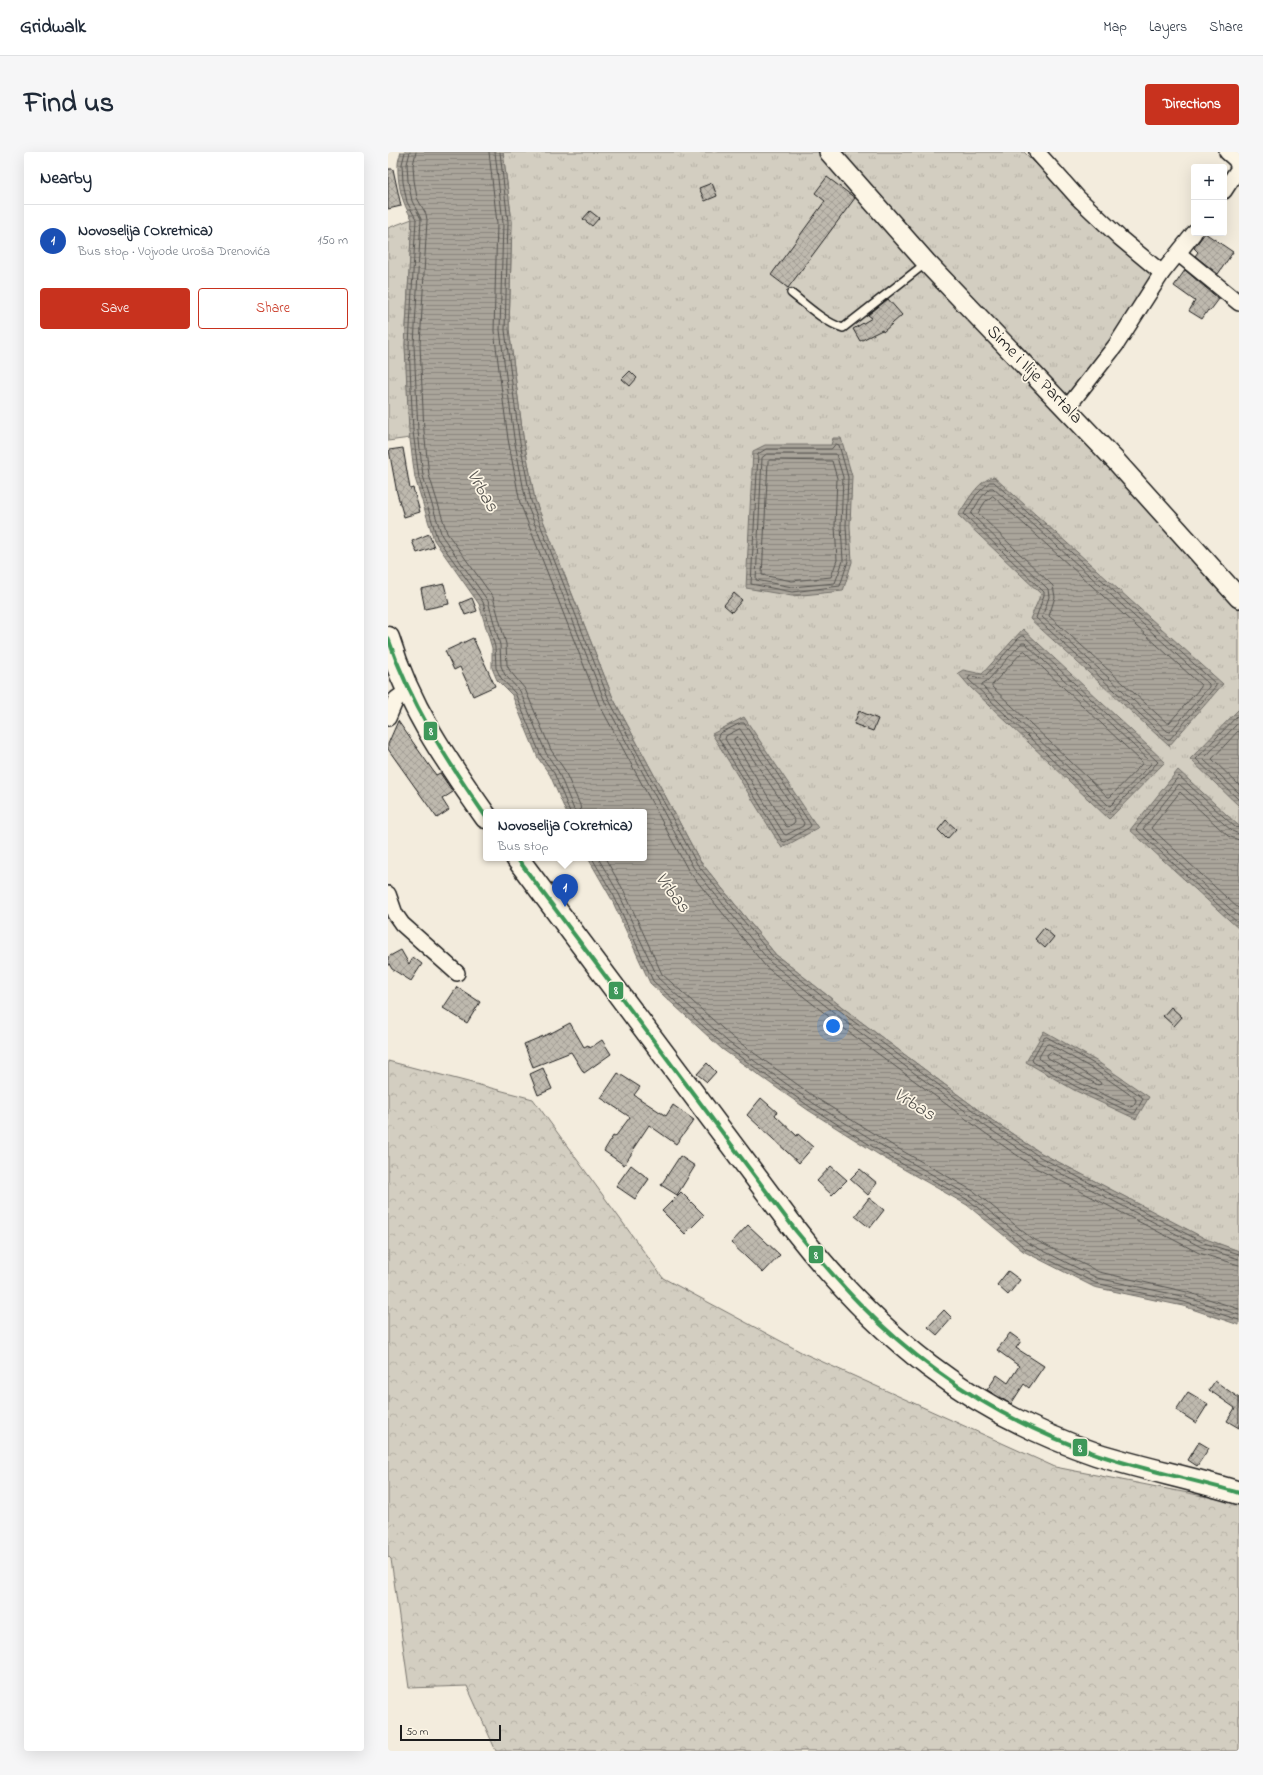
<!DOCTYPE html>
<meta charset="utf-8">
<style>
body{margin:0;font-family:"Indie Flower",sans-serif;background:#f6f6f7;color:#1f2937}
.controls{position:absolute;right:12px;top:12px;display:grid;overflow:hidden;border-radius:4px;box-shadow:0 4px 16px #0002}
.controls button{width:36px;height:36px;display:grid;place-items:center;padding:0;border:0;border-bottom:1px solid #e0e1e3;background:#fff;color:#1f2937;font:20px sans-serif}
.scale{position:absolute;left:12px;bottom:10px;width:101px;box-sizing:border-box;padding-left:4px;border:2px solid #1c1c1c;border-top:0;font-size:11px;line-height:14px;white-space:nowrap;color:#1c1c1c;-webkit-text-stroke:3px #fcf5e5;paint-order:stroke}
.you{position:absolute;left:445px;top:874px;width:14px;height:14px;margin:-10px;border:3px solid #fff;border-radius:50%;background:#1a73e8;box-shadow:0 0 0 6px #1a73e833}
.badge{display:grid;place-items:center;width:26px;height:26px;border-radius:50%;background:#c8321e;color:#fff;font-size:13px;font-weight:700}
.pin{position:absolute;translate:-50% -33px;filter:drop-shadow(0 1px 2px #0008)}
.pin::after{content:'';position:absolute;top:21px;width:14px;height:12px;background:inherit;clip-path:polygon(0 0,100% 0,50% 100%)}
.popup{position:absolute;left:95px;top:657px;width:164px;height:52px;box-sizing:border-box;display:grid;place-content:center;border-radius:4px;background:#fff;filter:drop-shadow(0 1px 3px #0005);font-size:13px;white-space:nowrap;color:#747a83}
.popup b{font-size:15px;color:#1f2937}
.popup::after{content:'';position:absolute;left:50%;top:100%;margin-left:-8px;border:8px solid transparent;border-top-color:#fff}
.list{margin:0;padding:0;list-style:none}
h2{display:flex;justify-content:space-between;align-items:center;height:52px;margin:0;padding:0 16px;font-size:17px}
h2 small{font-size:13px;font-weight:400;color:#747a83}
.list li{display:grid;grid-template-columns:26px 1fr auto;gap:12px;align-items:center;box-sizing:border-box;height:72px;padding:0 16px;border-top:1px solid #e0e1e3}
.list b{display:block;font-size:15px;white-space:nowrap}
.list p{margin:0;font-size:13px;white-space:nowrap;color:#747a83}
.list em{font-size:13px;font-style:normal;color:#747a83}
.actions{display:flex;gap:8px;padding:12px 16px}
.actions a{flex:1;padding:9px 0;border:1px solid #c8321e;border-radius:4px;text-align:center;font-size:14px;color:#c8321e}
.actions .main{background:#c8321e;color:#fff}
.map{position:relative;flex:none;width:851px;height:1599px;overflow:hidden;border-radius:4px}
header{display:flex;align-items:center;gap:24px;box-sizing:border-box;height:56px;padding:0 20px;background:#fff;border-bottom:1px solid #e0e1e3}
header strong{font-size:19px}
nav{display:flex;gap:22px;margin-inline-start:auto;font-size:14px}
.intro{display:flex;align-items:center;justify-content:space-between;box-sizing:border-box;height:96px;padding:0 24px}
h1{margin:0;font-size:28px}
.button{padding:10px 18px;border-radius:4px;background:#c8321e;color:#fff;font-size:14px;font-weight:700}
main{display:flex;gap:24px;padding:0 24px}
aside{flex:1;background:#fff;border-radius:4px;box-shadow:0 4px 16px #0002}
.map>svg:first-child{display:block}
.grass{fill:url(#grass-tufts);stroke:#78756e}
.forest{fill:url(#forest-crowns);stroke:#78756e}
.water{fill:url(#water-rules);stroke:#716e68}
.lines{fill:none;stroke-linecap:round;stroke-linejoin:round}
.shore{stroke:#55534f;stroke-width:1}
.building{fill:url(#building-cross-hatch);stroke:#1c1c1c}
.service-casing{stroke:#1c1c1c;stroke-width:10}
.minor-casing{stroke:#1c1c1c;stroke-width:18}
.tertiary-casing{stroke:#1c1c1c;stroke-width:22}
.primary-casing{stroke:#1c1c1c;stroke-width:25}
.service{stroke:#fcf5e5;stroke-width:7}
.minor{stroke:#fcf5e5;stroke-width:15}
.tertiary{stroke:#fcf5e5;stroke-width:19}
.primary{stroke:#fcf5e5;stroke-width:22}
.bus-1-casing{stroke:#fcf5e5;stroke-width:7}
.bus-1{stroke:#3e9859;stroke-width:4}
.labels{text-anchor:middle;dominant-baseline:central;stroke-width:3.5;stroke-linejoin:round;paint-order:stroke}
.street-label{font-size:18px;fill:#1c1c1c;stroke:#fcf5e5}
.water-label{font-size:19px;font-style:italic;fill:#55534f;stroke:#fcf5e5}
.line-badge{stroke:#fcf5e5;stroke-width:1.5}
.badge-label{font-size:11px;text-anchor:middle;font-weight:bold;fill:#fff}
</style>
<header>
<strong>Gridwalk</strong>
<nav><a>Map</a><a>Layers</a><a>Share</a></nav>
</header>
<div class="intro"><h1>Find us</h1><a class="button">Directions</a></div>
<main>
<aside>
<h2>Nearby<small></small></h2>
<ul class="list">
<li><span class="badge" style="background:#1a4fb4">1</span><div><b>Novoselija (Okretnica)</b><p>Bus stop · Vojvode Uroša Drenovića</p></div><em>150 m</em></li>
</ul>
<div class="actions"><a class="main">Save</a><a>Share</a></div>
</aside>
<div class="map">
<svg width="851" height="1599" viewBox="0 0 851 1599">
<defs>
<pattern id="grass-tufts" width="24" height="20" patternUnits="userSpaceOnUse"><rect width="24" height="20" fill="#d3cec1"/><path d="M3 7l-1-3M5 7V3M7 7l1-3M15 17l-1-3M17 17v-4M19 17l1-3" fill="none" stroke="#b5b0a5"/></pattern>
<pattern id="forest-crowns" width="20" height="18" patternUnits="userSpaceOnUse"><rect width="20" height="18" fill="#d3cec1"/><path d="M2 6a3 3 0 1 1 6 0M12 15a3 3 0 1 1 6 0" fill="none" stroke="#b5b0a5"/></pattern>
<pattern id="water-rules" width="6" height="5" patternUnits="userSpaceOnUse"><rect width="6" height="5" fill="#aaa59b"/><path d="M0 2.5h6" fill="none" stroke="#8a867e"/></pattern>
<pattern id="building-cross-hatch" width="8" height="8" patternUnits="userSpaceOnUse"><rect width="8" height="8" fill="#beb9ae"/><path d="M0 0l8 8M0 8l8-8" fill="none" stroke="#a39e95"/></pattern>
</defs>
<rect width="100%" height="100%" fill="#f3ecdd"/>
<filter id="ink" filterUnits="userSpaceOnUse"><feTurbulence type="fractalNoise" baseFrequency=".025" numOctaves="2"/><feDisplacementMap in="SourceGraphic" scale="8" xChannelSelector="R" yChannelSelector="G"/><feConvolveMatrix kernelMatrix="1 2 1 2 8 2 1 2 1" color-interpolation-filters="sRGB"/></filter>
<g filter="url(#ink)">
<!-- grass -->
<g class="grass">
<polygon points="115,0 636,0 692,56 771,127 680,256 851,446 851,1099 819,1088 653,1001 605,969 468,866 388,803 312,709 225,546 147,348 135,284 121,177 124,70"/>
<polygon points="24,67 17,192 22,286 0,289 0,76"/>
</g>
<!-- forest -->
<polygon class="forest" points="0,909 145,947 275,1126 415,1201 667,1315 851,1351 851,1599 108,1599 79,1534 21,1536 3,1407 0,1404"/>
<!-- water -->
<g class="water">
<path d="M13 0H115L124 70 121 177 135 284 147 348 225 546 312 709 388 803 468 866 605 969 653 1001 818 1087 851 1099V1173L795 1154 706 1135 635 1099 579 1053 496 1006 420 958 334 897 262 831 223 746 200 706H256V660H178L162 623 150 606 124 543 109 528 104 516V496L91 452 46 388 27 326 21 280 17 193 24 67C14 50 9 33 10 12 10 8 12 4 13 0Z"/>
<polygon points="445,286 453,286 464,324 462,374 464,410 455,439 404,444 358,436 365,299 377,293 443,293"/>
<path d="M606 325 835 532 781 594 642 467 653 442 570 363C579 350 590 328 606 325Z"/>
<polygon points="635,477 777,610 721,667 582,535 570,521 575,518 594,522"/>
<polygon points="851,557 851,654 802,607"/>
<polygon points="356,565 430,676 394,696 324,582"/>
<polygon points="790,618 851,674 851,777 742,678"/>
<polygon points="656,879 710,910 761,945 748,967 686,938 638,910"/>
</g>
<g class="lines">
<!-- shore -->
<g class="shore">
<polyline points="17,0 14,12 15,30 19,50 28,67 21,193 25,279 31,326 49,386 95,450 107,495 108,516 113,526 127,541 153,604 166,621 182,660"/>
<polyline points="22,0 19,12 20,29 24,49 33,67 26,193 30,279 35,324 54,384 100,449 112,493 113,514 117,523 132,539 158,601 170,619 187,660"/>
<polyline points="28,0 25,13 26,28 29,46 38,62 39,68 32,193 36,279 41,323 59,381 105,445 118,492 119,513 122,519 137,537 163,598 176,617 192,653 193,660"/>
<polyline points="101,0 109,71 106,179 120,287 132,351 211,552 300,718 378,815 458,878 597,981 646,1015 811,1101 851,1113"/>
<polyline points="107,0 115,71 112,178 126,286 138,350 217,550 305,715 382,810 462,873 600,976 649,1009 813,1095 851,1107"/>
<polyline points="112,0 120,70 117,178 131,285 143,349 221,548 309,712 386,806 465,869 603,972 652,1005 816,1091 851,1102"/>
<polygon points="448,292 451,293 460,325 458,374 460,409 452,434 404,440 363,432 370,302 378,297 443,297"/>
<polygon points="379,302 448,302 455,325 453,374 455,409 447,431 404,435 368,428 374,306"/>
<polygon points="382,308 444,309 449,326 447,374 449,408 443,425 404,429 374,423 380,310"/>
<polygon points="602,330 606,330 828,532 828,534 782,587 779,587 648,466 656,443 656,440 576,362 588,343"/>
<polygon points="602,336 605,336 821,532 821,535 782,580 779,579 654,465 661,445 660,437 583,362 592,347"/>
<polygon points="605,344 813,533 813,535 781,571 779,571 661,464 667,445 665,434 590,361 597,350"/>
<polygon points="633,484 636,484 770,610 722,661 720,660 580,527 582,524 593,526 596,525"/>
<polygon points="634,491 637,491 763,610 763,612 722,654 720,653 594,534 594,532 600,528"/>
<polygon points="637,499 754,610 754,612 722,645 720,645 604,535 604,533 634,500"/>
<polyline points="851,562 808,607 851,648"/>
<polyline points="851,570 815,607 851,641"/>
<polygon points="353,571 356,571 423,673 422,675 397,690 394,689 330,585 331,582"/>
<polygon points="352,577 416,671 415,674 398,683 396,682 337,587 338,584"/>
<polyline points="851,578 824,607 851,633"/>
<polygon points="350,585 407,669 406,671 400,675 398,674 346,589 346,587"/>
<polyline points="851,676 847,675 791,624 748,677 851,772"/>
<polyline points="851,682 844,679 791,632 755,677 851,765"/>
<polyline points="851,688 840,684 792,640 763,676 851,757"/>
<polyline points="204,706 226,744 265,829 337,894 422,955 498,1003 582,1049 637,1096 707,1131 796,1150 851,1168"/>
<polyline points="210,706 231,742 270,826 340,890 425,951 501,998 584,1045 640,1091 709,1126 798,1145 851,1163"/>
<polyline points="217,706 236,739 274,822 344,885 428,946 504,993 587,1040 643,1086 711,1120 799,1140 851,1157"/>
<polygon points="659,885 708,913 754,945 755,947 747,961 744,961 687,934 645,910 644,907 656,886"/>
<polygon points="661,892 705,917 747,946 748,949 745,954 742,955 690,930 652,908 651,905 658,893"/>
<polygon points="663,900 712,930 713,932 710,933 660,906 659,903"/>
</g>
</g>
<!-- building -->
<g class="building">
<polygon points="0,17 5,17 13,54 0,57"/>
<polygon points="439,25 467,46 400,136 383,123 437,49 427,41"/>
<polygon points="324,31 329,44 317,49 311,36"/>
<polygon points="202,59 211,66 204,74 195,67"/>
<polygon points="817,81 845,100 830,122 807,104 810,100 806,96"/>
<polygon points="797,118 831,147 822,159 820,158 814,167 801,159 807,149 786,134"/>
<polygon points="500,147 514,163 495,180 494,178 472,189 465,177 484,166 480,163"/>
<polygon points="242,219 249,226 242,234 234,227"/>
<polygon points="15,296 22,337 25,336 32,360 16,365 9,341 1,298"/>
<polygon points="41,382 46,395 29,401 24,389"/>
<polygon points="56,432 61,452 37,457 33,437"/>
<polygon points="346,441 354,448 344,460 336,453"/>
<polygon points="84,446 89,459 77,463 72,451"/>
<polygon points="85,486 107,534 85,544 72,515 66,518 57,499"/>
<polygon points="471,559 490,567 485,579 466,572"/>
<polygon points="10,569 48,623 52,621 65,640 54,647 61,658 49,666 0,597 0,592"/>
<polygon points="558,668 568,677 559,687 550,678"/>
<polygon points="656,776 666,785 657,796 647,787"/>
<polygon points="13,798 21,812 25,805 34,812 23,829 4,817 0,810 0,805"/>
<polygon points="69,835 92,850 79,871 55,856"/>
<polygon points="783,855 794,865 786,874 775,864"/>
<polygon points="182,871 196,895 200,893 202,896 214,888 223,902 196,921 183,900 145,915 136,892 165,880"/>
<polygon points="319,911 328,920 319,930 309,922"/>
<polygon points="155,916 164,937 150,943 142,922"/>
<polygon points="230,921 252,935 246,943 278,964 285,953 306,968 288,992 261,973 245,997 246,998 236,1013 216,999 225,984 227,985 242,965 213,946"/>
<polygon points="373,946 389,960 387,963 409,984 410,982 425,995 411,1011 359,963"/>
<polygon points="292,1004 307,1014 289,1043 273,1033"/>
<polygon points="243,1013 261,1027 247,1047 228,1034"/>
<polygon points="443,1014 459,1028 444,1043 429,1029"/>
<polygon points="472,1017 489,1031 480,1043 462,1027"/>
<polygon points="293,1040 316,1063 297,1082 274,1059"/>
<polygon points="481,1046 496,1058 482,1076 467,1064"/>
<polygon points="360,1073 392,1103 375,1121 343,1091"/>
<polygon points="620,1119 632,1128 620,1143 609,1133"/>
<polygon points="556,1158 564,1166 549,1183 540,1175"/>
<polygon points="622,1181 633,1189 628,1196 656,1214 641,1236 636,1232 623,1252 599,1238 609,1223 620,1231 631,1214 609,1198"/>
<polygon points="827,1229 851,1246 851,1276 839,1269 847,1256 821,1238"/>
<polygon points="800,1240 820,1252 808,1271 788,1258"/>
<polygon points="811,1290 821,1296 809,1314 800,1308"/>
</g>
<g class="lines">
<!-- service casing -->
<g class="service-casing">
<path id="service" d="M403 141C418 153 436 170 455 176L538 111"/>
</g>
<!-- minor casing -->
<g class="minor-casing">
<g id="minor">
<polyline points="649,0 690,46 732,86 774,121"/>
<polyline points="836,39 851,16 848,8 839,0"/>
<polyline points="791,102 851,151"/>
<polyline points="679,256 728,193 774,121 806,81"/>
<polyline points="0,566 8,547 19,539"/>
<polyline points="0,742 7,762 14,772 69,821"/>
</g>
</g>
<!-- tertiary casing -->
<g class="tertiary-casing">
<polyline id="tertiary" points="441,0 538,110 727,308 851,446"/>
</g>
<!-- primary casing -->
<g class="primary-casing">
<g id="primary">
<path d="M0 486C21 555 57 607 98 665"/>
<path d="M129 706 408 1079C490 1184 581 1259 708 1302 755 1317 804 1326 851 1341"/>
</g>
</g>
<!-- service -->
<use href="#service" class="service"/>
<!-- minor -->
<use href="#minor" class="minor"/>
<!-- tertiary -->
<use href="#tertiary" class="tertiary"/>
<!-- primary -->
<use href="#primary" class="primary"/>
<!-- bus-1 casing -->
<g class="bus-1-casing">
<g id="bus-1">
<path d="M0 486C23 553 58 607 98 665"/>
<path d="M129 706 408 1079C429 1104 449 1129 472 1152 538 1220 618 1271 708 1302 754 1318 804 1327 851 1341"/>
</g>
</g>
<!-- bus-1 -->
<use href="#bus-1" class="bus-1"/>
</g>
</g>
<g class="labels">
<!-- street labels -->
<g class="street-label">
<text transform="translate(646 223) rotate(46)">Sime i Ilije Partala</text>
</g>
<!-- water labels -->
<g class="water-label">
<text transform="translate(94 339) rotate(60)">Vrbas</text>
<text transform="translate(284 741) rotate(53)">Vrbas</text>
<text transform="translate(526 953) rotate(32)">Vrbas</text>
</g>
</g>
<g class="line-badge">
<rect x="35" y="569" width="15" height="20" rx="4" fill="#3e9859"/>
<rect x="220" y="829" width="16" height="19" rx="4" fill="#3e9859"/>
<rect x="420" y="1093" width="16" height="19" rx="4" fill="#3e9859"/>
<rect x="684" y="1286" width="16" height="19" rx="4" fill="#3e9859"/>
</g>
<g class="badge-label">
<text x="43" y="583">8</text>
<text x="228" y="842">8</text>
<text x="428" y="1107">8</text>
<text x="692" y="1300">8</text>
</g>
</svg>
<div class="controls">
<button>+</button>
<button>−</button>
</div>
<div class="scale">50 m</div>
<div class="you"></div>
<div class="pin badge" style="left:177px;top:755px;background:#1a4fb4">1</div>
<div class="popup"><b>Novoselija (Okretnica)</b>Bus stop</div>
</div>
</main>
